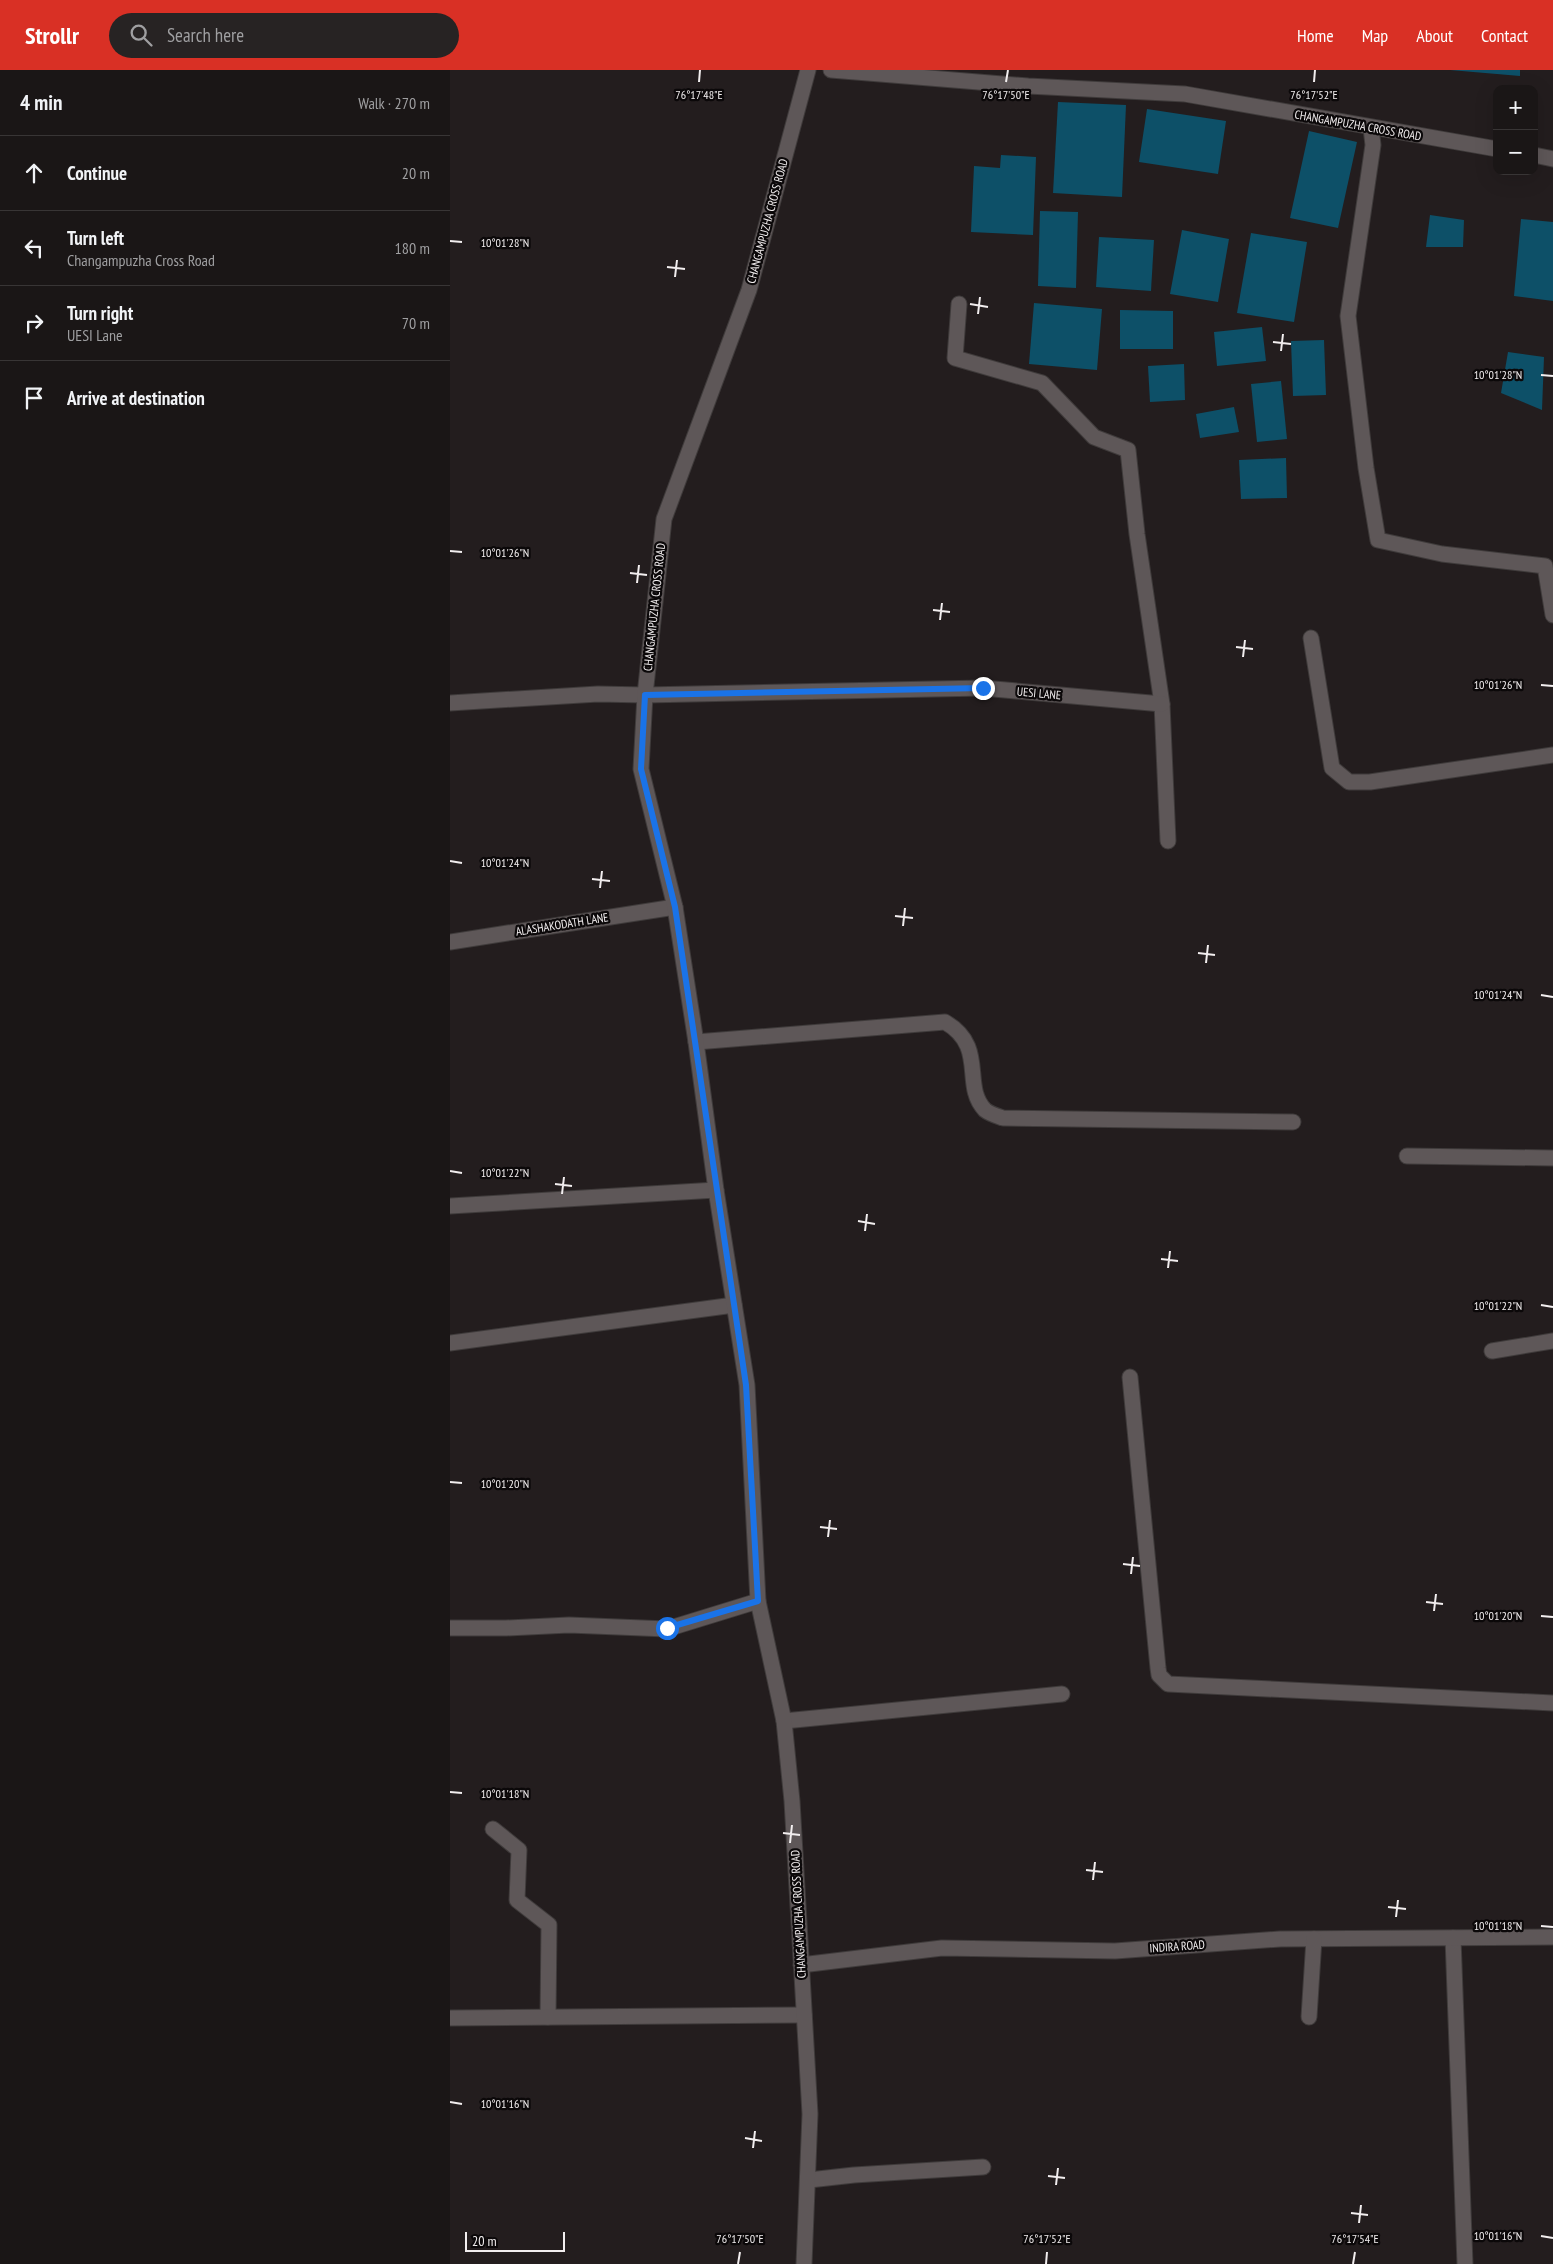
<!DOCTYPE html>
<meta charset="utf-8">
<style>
body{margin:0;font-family:"PT Sans Narrow",sans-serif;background:#272323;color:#f1f3f6}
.controls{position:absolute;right:15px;top:15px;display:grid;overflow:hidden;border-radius:10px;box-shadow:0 5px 20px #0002}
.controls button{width:45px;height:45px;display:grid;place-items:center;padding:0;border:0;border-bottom:1px solid #383535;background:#1a1616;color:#f1f3f6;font:25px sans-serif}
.scale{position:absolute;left:15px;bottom:12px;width:100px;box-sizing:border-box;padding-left:5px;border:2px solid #f2eeef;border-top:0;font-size:14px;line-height:18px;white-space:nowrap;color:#f2eeef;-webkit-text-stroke:4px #0b0809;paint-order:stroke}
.stop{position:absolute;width:15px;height:15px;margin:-11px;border:4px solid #1a73e8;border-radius:50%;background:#fff}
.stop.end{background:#1a73e8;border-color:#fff;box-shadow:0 1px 5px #0008}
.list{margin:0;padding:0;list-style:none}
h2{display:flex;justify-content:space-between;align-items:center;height:65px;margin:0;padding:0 20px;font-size:21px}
h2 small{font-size:16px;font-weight:400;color:#9f9fa1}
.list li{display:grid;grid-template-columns:32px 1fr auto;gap:15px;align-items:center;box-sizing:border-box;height:75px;padding:0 20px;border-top:1px solid #383535}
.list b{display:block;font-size:19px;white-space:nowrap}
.list p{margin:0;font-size:16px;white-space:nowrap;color:#9f9fa1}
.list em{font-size:16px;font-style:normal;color:#9f9fa1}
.icon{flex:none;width:28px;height:28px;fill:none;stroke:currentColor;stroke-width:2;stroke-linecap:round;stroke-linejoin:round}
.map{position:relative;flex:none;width:1103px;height:2194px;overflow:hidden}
header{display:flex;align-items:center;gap:30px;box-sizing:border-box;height:70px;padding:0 25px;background:#d93025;color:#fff}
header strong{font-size:24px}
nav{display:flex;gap:28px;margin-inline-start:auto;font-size:18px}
.search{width:350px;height:45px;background:#272323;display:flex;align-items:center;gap:12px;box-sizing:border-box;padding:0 18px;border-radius:28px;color:#9f9fa1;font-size:19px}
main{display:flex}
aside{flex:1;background:#1a1616}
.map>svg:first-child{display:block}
.building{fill:#0d5068}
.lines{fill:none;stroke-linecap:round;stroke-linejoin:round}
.minor-casing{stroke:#3f3b3b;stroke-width:17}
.minor{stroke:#5e5758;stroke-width:15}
.route{stroke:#1a73e8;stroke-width:6}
.ticks{fill:none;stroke:#f2eeef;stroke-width:2}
.labels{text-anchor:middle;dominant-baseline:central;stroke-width:4.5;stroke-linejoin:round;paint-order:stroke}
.street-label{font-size:12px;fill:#f2eeef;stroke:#0b0809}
.ticks-label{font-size:12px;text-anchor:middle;fill:#f2eeef;stroke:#0b0809;stroke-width:4.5;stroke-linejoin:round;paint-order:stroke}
</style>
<header>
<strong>Strollr</strong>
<div class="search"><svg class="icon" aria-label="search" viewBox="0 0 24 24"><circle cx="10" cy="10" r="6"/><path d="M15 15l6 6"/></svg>Search here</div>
<nav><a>Home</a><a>Map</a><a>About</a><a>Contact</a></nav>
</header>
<main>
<aside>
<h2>4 min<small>Walk · 270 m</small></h2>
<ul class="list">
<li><svg class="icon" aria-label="ahead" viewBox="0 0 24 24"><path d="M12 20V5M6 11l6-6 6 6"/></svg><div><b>Continue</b></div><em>20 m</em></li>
<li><svg class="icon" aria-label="left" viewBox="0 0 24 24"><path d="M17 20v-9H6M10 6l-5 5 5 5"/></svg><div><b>Turn left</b><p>Changampuzha Cross Road</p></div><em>180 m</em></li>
<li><svg class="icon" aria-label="right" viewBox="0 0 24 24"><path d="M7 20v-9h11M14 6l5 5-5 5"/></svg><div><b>Turn right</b><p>UESI Lane</p></div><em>70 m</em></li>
<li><svg class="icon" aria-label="arrive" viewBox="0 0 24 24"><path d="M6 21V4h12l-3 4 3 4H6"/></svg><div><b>Arrive at destination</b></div></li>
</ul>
</aside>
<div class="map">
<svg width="1103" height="2194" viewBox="0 0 1103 2194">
<rect width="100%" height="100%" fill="#231d1e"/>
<!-- building -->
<g class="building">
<polygon points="1000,0 1070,0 1070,6"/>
<polygon points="608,32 676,35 672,127 603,123"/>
<polygon points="697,39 776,51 768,104 689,92"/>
<polygon points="859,61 907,72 888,158 840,148"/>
<polygon points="551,85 586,87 583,165 521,162 524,96 550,98"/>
<polygon points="590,141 628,142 626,218 588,216"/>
<polygon points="980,145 1014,150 1013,177 976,177"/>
<polygon points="1071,149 1103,152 1103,231 1064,226"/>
<polygon points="732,160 779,169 768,232 720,224"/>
<polygon points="801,163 857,172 844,252 787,243"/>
<polygon points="649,167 704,170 701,221 646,217"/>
<polygon points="584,233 652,239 647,300 579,294"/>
<polygon points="670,240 723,241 723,279 670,279"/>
<polygon points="812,257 816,291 767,296 764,262"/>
<polygon points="874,270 876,325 843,326 841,271"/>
<polygon points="1058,282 1094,287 1092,340 1051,323"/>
<polygon points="734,294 735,330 700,332 698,296"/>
<polygon points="831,311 837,369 807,372 801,314"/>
<polygon points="784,337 789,362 750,368 746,344"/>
<polygon points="836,388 837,428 791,429 789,390"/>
</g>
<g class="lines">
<!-- minor casing -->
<g class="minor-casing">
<g id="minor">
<polyline points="381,0 578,16 735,24 1047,79"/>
<polyline points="921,58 923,75 898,246 916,398 928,470 992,484 1095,496 1103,545"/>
<polyline points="1084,85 1103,89"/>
<polyline points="509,234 505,288 592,313 644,367 678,380 687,464 712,634 718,771"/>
<polyline points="861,568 882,698 899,712 920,712 1103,685"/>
<polyline points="0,633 148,624 195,625 533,618 712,634"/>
<polyline points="0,872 225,837"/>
<path d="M246 972 495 952C538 977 511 1015 535 1040 540 1044 547 1046 553 1048L843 1052"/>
<polyline points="957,1086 1103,1088"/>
<polyline points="0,1136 266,1120"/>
<polyline points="0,1273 284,1235"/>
<polyline points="1042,1281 1103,1271"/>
<polyline points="680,1307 708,1598 709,1605 718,1614 1103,1633"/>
<polyline points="0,1558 56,1558 119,1555 217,1559 308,1531"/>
<polyline points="334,1651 612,1624"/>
<polyline points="43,1759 69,1780 67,1830 99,1855 98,1947"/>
<polyline points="1003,1868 1015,2194"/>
<polyline points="351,1895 492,1878 665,1881 830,1869 1103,1867"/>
<polyline points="859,1947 864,1869"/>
<polyline points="0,1948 354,1945"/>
<polyline points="359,2110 404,2105 533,2097"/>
<polyline points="354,2194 360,2044 342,1731 334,1651 308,1531 297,1315 266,1120 246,972 225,837 191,699 195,625 214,449 299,220 358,0"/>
</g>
</g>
<!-- minor -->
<use href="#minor" class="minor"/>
</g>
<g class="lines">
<!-- route -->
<polyline class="route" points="217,1558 308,1531 296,1315 225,837 191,699 195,625 533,618"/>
</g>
<!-- ticks -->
<path class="ticks" d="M249 12 250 0M556 12 558 0M864 12 865 0M0 171 12 172M217 197 235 199M225 207 227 190M520 234 538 237M528 244 530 227M823 272 841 274M831 281 833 264M1091 305 1103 306M0 481 12 482M180 503 197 505M187 513 189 495M483 540 500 542M490 550 492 533M786 577 803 579M793 587 795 570M1091 615 1103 616M0 791 12 793M142 809 160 811M150 818 152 801M445 846 463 848M453 856 455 838M748 883 765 885M756 893 758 875M1091 925 1103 927M0 1101 12 1103M105 1114 122 1116M112 1124 114 1107M408 1151 425 1154M415 1161 417 1144M711 1189 728 1191M718 1198 720 1181M1091 1235 1103 1237M0 1412 12 1413M370 1457 387 1459M378 1467 380 1450M673 1494 690 1496M681 1504 683 1487M976 1532 993 1534M984 1541 986 1524M1091 1546 1103 1547M0 1722 12 1723M333 1763 350 1765M340 1773 342 1755M636 1800 653 1802M643 1810 645 1792M938 1837 956 1839M946 1847 948 1830M1091 1856 1103 1857M0 2032 12 2034M295 2068 312 2071M303 2078 305 2061M598 2106 615 2108M606 2115 608 2098M901 2143 918 2145M909 2153 911 2135M1091 2166 1103 2168M288 2194 290 2182M596 2194 597 2182M903 2194 905 2182"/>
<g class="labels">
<!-- street labels -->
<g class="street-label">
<text transform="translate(908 55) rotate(10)">CHANGAMPUZHA CROSS ROAD</text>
<text transform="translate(317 151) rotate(-75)">CHANGAMPUZHA CROSS ROAD</text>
<text transform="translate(204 537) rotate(-84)">CHANGAMPUZHA CROSS ROAD</text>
<text transform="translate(589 623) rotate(5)">UESI LANE</text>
<text transform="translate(112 854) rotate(-9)">ALASHAKODATH LANE</text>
<text transform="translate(348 1844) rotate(-93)">CHANGAMPUZHA CROSS ROAD</text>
<text transform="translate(727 1876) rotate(-4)">INDIRA ROAD</text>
</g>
</g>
<g class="ticks-label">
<text x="249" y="29">76°17'48"E</text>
<text x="556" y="29">76°17'50"E</text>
<text x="864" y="29">76°17'52"E</text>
<text x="55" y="177">10°01'28"N</text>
<text x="1048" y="309">10°01'28"N</text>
<text x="55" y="487">10°01'26"N</text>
<text x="1048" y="619">10°01'26"N</text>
<text x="55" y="797">10°01'24"N</text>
<text x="1048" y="929">10°01'24"N</text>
<text x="55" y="1107">10°01'22"N</text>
<text x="1048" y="1240">10°01'22"N</text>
<text x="55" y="1418">10°01'20"N</text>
<text x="1048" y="1550">10°01'20"N</text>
<text x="55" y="1728">10°01'18"N</text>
<text x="1048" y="1860">10°01'18"N</text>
<text x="55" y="2038">10°01'16"N</text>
<text x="1048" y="2170">10°01'16"N</text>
<text x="290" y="2173">76°17'50"E</text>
<text x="597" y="2173">76°17'52"E</text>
<text x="905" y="2173">76°17'54"E</text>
</g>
</svg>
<div class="controls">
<button>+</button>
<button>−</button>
</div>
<div class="scale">20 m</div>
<div class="stop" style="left:217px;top:1558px"></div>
<div class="stop end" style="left:533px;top:618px"></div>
</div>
</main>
